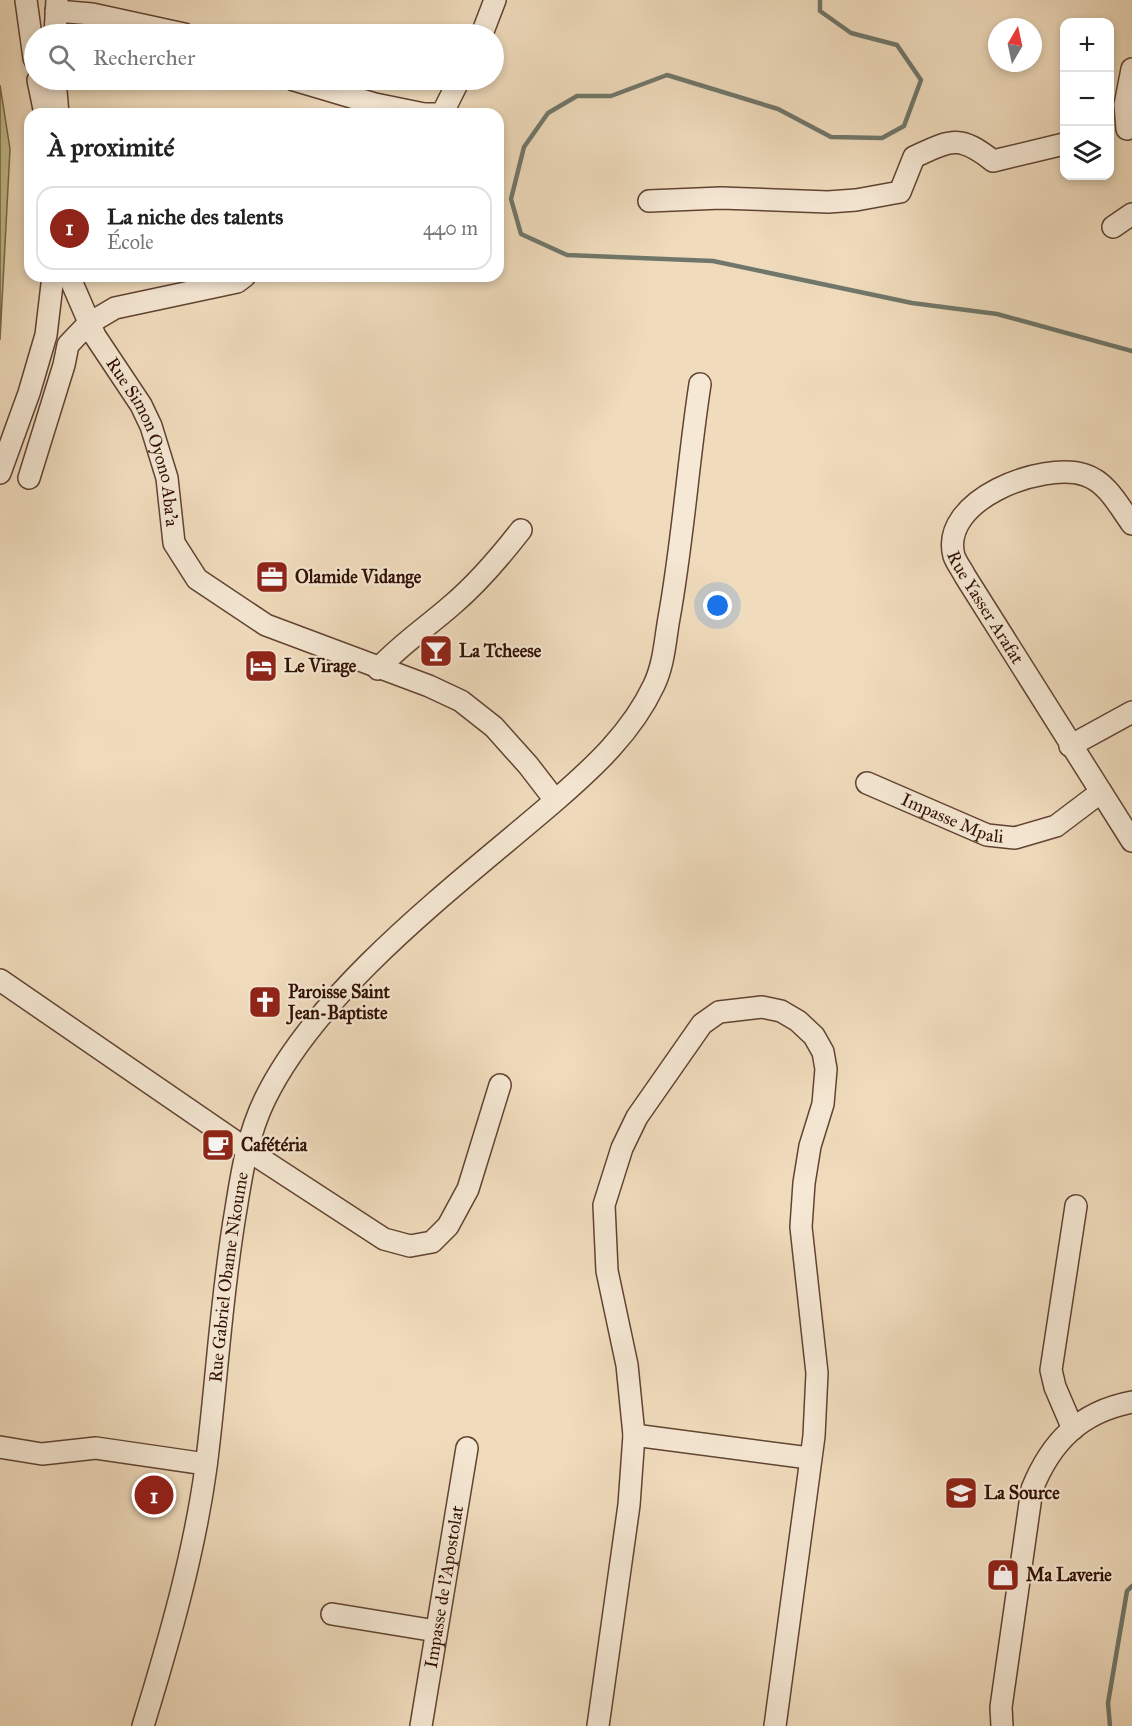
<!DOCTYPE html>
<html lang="fr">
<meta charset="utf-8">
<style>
body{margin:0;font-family:"IM FELL Great Primer",serif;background:#f6f6f6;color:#222}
.controls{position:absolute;right:18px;top:18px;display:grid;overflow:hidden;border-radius:12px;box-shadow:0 3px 9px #0003}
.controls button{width:54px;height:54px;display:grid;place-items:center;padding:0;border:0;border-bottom:2px solid #e0e0e0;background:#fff;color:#222;font:30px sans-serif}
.compass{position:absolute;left:988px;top:18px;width:54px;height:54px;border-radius:50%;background:#fff;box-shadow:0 3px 9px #0003;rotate:9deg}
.you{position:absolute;left:718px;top:606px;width:21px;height:21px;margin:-15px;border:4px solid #fff;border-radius:50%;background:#1a73e8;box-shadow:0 0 0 9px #1a73e833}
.badge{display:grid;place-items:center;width:39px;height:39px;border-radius:50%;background:#8f2418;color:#fff;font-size:20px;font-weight:700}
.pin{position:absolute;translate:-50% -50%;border:3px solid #fff;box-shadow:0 2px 6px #0006}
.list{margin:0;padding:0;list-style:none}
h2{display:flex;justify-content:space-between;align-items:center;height:78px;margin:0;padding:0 24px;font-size:26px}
h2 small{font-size:20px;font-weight:400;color:#767676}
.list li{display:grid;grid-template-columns:39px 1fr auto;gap:18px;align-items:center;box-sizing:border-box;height:84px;margin:0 12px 12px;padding:0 12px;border:2px solid #e0e0e0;border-radius:18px}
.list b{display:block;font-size:22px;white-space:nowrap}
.list p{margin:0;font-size:20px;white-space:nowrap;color:#767676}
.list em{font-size:20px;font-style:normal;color:#767676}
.icon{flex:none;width:33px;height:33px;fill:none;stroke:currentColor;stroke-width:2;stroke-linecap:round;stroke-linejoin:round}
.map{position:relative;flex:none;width:1132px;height:1726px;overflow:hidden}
.search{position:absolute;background:#fff;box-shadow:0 3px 9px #0003;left:24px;top:24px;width:480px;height:66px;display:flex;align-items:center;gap:15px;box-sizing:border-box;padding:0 21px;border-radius:33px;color:#767676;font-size:22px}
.panel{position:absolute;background:#fff;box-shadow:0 3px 9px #0003;left:24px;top:108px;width:480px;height:174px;border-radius:18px}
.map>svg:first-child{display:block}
.green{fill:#c0be8c;stroke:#786748;stroke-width:1.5}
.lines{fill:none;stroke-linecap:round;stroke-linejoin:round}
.stream{stroke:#70776a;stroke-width:4.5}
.minor-casing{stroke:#614332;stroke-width:24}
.minor{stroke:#f5e8d4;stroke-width:21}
.labels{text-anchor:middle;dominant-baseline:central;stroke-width:4.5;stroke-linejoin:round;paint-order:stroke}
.street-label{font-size:18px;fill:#311003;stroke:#f5e8d4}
.poi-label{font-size:18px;font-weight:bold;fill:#311003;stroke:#f5e8d4;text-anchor:start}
</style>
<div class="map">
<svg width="1132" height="1726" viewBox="0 0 1132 1726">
<rect width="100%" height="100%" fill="#f0dcbd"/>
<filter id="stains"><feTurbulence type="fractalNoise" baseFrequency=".00333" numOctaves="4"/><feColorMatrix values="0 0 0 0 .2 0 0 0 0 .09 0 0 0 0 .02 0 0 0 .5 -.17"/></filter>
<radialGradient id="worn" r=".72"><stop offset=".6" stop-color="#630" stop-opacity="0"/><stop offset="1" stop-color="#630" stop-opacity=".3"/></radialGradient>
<!-- green -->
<polygon class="green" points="0,85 10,149 0,340"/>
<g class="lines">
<!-- stream -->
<g class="stream">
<polyline points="820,0 820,11 851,33 897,45 921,80 904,126 882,138 831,137 778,109 667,75 611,96 577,96 548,113 524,147 511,199 521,234 567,255 713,261 912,303 997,314 1132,351"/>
<polyline points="1110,1726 1108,1703 1127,1591 1132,1586"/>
</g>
<!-- minor casing -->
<g class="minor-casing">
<g id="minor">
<polyline points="26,0 34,58"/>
<polyline points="56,11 92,14 184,34"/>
<polyline points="55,34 57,0"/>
<polyline points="482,34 495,0"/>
<polyline points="38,80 45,114"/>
<polyline points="55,80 58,114"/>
<polyline points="294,80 375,104 424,114"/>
<polyline points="426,114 442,114 459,80"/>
<polyline points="1127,129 1125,105 1132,69"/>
<path d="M649 201 721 198 828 202 856 200 900 192 914 157C951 140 959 134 993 161L1064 144"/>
<polyline points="1113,227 1132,214"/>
<path id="s1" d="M69 276 95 336 141 405 151 426 167 478 174 543 197 579 266 625 429 686 461 701 494 727 528 765 555 800"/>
<polyline points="0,473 29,393 46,335 53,276"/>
<polyline points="29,478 64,365 68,345 88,324 115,308 237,282 245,276"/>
<path id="s2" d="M1132 524C1119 506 1107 482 1085 475 1042 461 939 500 954 556 956 562 962 570 965 576L1132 841"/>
<path d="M378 669C401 644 427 627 452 605 478 583 500 557 521 530"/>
<polyline points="1070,746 1132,712"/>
<path id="s3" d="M867 783 987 835 1015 838 1056 826 1101 792"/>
<polyline points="0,980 246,1149 384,1239 410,1246 432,1242 448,1226 468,1189 500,1085"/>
<polyline points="1073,1429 1055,1387 1051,1370 1076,1206"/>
<polyline points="634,1435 809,1458"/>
<polyline points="0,1447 42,1454 96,1448 206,1464"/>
<polyline points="332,1614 436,1631"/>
<path id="s4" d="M143 1726C169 1641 194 1555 206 1467 217 1381 221 1295 236 1209 242 1171 248 1134 265 1099 321 985 460 883 556 800 594 767 632 732 654 685 664 664 665 641 669 618 683 541 688 462 700 384"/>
<path id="s5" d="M421 1726 467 1448"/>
<polyline points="598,1726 629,1505 634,1435 627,1365 607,1271 604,1205 622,1148 637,1117 702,1024 719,1012 762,1007 781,1011 798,1021 814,1036 823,1052 826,1069 823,1104 810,1146 804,1183 801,1227 817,1373 814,1436 775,1726"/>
<path d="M1002 1726 1001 1707 1032 1489C1051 1442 1080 1412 1132 1402"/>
</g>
</g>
<!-- minor -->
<use href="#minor" class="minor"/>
</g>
<!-- icons -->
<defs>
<g id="office-square" transform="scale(1.725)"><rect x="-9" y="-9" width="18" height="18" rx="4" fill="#8f2418" stroke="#f5e8d4"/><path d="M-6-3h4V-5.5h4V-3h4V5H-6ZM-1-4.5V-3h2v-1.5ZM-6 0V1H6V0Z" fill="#fff"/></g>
<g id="bar-square" transform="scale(1.725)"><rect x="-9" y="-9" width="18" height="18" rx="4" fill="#8f2418" stroke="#f5e8d4"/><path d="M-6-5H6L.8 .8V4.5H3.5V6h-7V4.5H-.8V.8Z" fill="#fff"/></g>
<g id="hotel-square" transform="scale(1.725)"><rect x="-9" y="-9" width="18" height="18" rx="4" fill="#8f2418" stroke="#f5e8d4"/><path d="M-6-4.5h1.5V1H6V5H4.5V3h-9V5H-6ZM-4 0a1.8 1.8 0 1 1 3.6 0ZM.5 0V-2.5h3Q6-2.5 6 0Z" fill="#fff"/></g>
<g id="church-square" transform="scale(1.725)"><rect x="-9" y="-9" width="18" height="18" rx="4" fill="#8f2418" stroke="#f5e8d4"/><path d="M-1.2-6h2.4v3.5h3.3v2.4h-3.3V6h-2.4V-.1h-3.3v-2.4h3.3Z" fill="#fff"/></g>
<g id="cafe-square" transform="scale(1.725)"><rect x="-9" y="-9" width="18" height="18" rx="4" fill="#8f2418" stroke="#f5e8d4"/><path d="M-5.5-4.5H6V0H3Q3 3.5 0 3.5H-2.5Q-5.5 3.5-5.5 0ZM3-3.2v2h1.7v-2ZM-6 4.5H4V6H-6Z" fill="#fff"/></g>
<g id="school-square" transform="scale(1.725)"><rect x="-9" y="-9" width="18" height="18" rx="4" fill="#8f2418" stroke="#f5e8d4"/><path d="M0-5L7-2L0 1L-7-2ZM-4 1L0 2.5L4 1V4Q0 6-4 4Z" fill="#fff"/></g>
<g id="shop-square" transform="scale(1.725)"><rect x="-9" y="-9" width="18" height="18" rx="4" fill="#8f2418" stroke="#f5e8d4"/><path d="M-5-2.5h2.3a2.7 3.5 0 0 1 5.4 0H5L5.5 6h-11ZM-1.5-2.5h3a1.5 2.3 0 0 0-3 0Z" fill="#fff"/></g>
</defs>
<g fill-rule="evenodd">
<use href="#office-square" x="272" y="577"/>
<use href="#bar-square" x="436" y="651"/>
<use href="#hotel-square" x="261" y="666"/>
<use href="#church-square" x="265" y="1002"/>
<use href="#cafe-square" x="218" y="1145"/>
<use href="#school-square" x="961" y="1493"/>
<use href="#shop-square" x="1003" y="1575"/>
</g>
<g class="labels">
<!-- street labels -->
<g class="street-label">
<text stroke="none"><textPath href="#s1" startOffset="184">Rue Simon Oyono Aba'a</textPath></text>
<text stroke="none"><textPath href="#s2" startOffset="306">Rue Yasser Arafat</textPath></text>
<text stroke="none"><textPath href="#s3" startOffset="93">Impasse Mpali</textPath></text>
<text stroke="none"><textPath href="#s4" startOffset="458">Rue Gabriel Obame Nkoume</textPath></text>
<text stroke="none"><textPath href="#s5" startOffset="141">Impasse de l'Apostolat</textPath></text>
</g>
<!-- poi labels -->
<g class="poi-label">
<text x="295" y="577">Olamide Vidange</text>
<text x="459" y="651">La Tcheese</text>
<text x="284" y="666">Le Virage</text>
<text x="288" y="992">Paroisse Saint<tspan x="288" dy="21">Jean-Baptiste</tspan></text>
<text x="241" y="1145">Cafétéria</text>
<text x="984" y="1493">La Source</text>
<text x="1026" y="1575">Ma Laverie</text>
</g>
</g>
<rect width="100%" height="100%" filter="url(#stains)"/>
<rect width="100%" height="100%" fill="url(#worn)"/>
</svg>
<div class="controls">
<button>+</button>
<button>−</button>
<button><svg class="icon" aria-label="layers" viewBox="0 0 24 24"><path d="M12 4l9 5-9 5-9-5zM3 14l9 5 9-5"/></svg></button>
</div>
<svg class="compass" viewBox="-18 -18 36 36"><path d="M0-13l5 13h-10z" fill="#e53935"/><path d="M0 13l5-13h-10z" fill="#767676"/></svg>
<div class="you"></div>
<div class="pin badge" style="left:154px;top:1495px">1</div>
<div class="search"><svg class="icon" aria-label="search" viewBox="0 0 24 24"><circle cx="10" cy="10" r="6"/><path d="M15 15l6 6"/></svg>Rechercher</div>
<section class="panel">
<h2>À proximité<small></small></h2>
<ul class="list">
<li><span class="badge">1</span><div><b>La niche des talents</b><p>École</p></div><em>440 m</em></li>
</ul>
</section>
</div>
